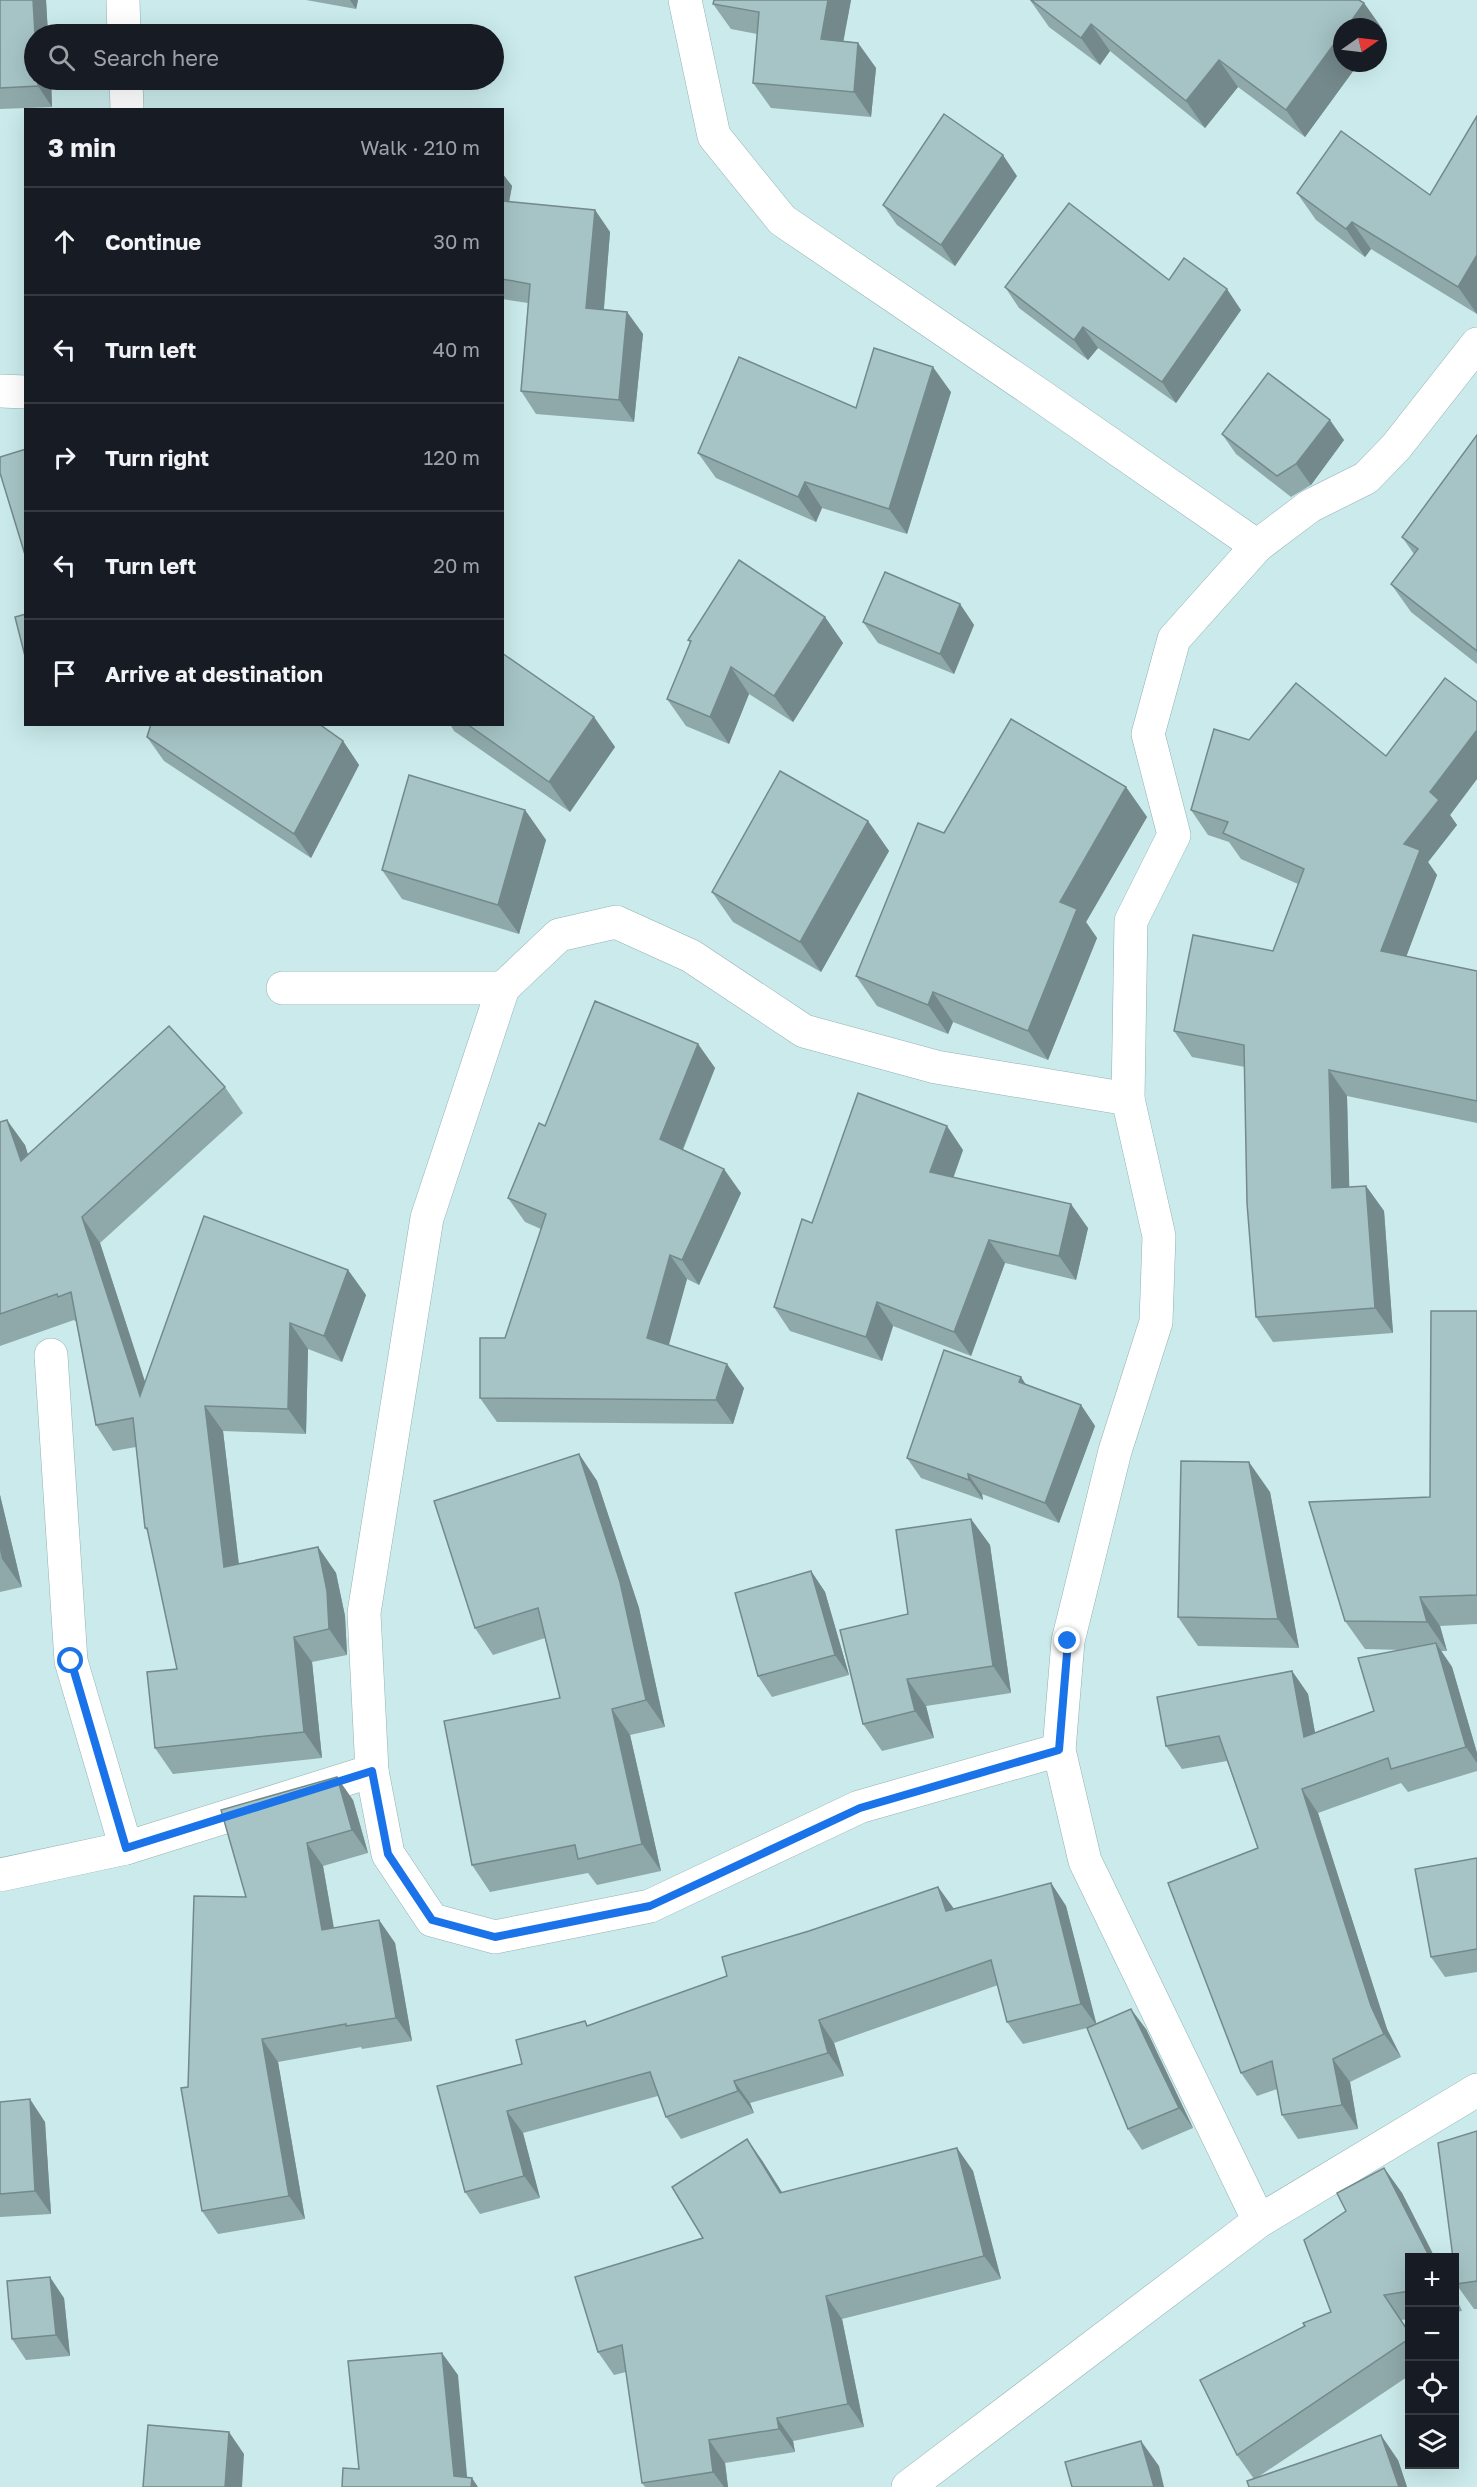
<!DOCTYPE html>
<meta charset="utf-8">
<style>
body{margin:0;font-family:"Golos Text",sans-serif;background:#20242c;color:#f1f3f6}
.controls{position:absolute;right:18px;bottom:18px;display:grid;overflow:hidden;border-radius:0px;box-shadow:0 6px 24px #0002}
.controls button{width:54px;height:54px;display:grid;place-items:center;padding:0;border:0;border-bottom:2px solid #363941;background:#171b24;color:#f1f3f6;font:30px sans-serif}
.compass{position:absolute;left:1333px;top:18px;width:54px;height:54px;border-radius:50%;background:#171b24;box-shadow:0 6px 24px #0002;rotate:76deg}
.stop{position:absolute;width:18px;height:18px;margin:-14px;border:4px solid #1a73e8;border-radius:50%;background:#fff}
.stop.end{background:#1a73e8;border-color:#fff;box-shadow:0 2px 6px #0008}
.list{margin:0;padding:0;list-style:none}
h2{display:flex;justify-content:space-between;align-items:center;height:78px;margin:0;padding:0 24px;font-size:26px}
h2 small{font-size:20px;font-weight:400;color:#9ea1a6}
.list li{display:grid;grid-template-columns:39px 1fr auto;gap:18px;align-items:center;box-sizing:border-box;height:108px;padding:0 24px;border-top:2px solid #363941}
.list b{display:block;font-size:22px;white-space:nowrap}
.list em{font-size:20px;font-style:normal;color:#9ea1a6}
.icon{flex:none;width:33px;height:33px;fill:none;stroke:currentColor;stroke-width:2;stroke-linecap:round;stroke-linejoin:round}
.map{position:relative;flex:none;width:1477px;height:2487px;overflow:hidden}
.search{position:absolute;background:#171b24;box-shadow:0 6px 24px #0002;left:24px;top:24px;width:480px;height:66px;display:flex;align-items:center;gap:15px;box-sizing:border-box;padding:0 21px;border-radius:33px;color:#9ea1a6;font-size:22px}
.panel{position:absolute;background:#171b24;box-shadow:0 6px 24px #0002;left:24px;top:108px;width:480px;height:618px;border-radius:0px}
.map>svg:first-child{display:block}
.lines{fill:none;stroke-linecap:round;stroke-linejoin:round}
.minor-casing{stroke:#93b2b3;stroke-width:34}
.minor{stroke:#fff;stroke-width:33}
.wall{fill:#8fa9aa}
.shaded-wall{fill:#74898b}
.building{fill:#a6c4c6;stroke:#74898b;stroke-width:1.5}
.route{stroke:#1a73e8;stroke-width:8}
</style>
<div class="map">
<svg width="1477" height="2487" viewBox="0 0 1477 2487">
<rect width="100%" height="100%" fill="#caeaeb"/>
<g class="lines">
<!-- minor casing -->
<g class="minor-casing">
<g id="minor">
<polyline points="123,0 124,34"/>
<polyline points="685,0 714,136 782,220 1041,396 1257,546"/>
<polyline points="126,80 127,110"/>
<polyline points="0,391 26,392"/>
<polyline points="283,988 503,988"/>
<polyline points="51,1355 71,1661 126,1848"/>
<polyline points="1059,1750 859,1807 650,1906 495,1937 432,1920 388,1854 372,1771 364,1613 427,1218 503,988 559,935 616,922 691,956 804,1031 936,1067 1128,1099"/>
<polyline points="0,1875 126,1848 372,1771"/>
<polyline points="1259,2221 1085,1861 1059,1750 1068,1641 1115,1451 1156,1322 1159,1236 1128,1099 1131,921 1174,835 1148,734 1174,639 1257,546 1310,506 1366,478 1396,447 1477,344"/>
<polyline points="908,2487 1259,2221 1477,2090"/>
</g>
</g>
<!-- minor -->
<use href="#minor" class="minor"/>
</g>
<!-- wall -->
<g class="wall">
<polygon points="0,0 46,0 48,34 34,34 34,80 51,80 52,107 0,109"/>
<polygon points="306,0 358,0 356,9"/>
<polygon points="714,0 851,0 843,41 858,43 876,68 871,117 771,108 753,83 757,34 731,29 713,4"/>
<polygon points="1030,0 1364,3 1383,30 1378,37 1378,27 1342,63 1359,63 1305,137 1238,87 1205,128 1110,51 1100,65 1049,27"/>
<polygon points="1477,116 1477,314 1371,249 1365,257 1316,220 1297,193 1430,195"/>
<polygon points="502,173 512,186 509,202 595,210 610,232 604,309 627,312 643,334 634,422 536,414 521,391 528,303 502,299"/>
<polygon points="1017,176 955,266 897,225 883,205"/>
<polygon points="1169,280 1241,310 1176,403 1098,348 1088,360 1019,308 1005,287"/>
<polygon points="951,392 907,534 822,508 816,522 716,478 698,453 856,408"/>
<polygon points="1222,434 1344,440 1311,485 1291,497 1236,454"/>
<polygon points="1477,435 1477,664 1411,612 1391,584 1414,554 1402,537"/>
<polygon points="960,604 974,625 954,674 878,643 863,622"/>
<polygon points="825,617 843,643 793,722 749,694 729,744 686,726 667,699 690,643 688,640"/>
<polygon points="1477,702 1477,779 1450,815 1457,825 1428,862 1437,875 1406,956 1477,971 1477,1123 1347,1096 1349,1187 1366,1186 1384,1211 1393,1333 1273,1342 1256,1317 1245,1067 1192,1057 1174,1031 1273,951 1298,884 1241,859 1229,842 1208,835 1191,810 1249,740 1386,756"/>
<polygon points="594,717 615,747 570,812 454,731 450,724 502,724"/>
<polygon points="147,737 343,741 359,765 311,858 164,761"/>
<polygon points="1126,787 1147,817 1086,922 1097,938 1048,1060 953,1022 948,1034 877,1006 856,976 944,833"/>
<polygon points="525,810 546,840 519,934 402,899 382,870"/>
<polygon points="868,821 889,851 821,972 733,922 712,892"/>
<polygon points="698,1044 715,1068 683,1150 741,1193 699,1285 687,1279 668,1345 744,1388 733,1424 497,1422 480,1398 505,1338 541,1229 525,1222 508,1198 545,1126"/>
<polygon points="225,1087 243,1113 100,1243 145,1382 348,1270 366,1295 342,1362 308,1349 306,1434 223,1431 239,1564 318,1547 336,1573 345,1616 347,1655 312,1662 322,1758 173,1774 155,1748 177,1669 148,1532 145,1528 136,1447 113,1451 96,1425 76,1322 74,1320 0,1346 0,1122 25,1145 28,1155"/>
<polygon points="963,1150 953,1177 1088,1228 1076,1280 1005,1263 971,1356 893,1326 882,1361 790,1331 774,1307 812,1223"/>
<polygon points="1477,1311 1477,1624 1440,1626 1447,1651 1441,1651 1452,1667 1477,1753 1477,1771 1408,1792 1401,1783 1318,1813 1387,2029 1401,2057 1350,2082 1358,2129 1298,2139 1282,2115 1277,2089 1257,2096 1241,2073 1258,1848 1227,1761 1182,1769 1166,1746 1292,1671 1308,1694 1315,1733 1374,1711 1401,1650 1365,1649 1345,1621 1430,1497"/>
<polygon points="1026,1384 1081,1405 1095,1426 1059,1523 982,1494 983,1500 921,1478 907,1458"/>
<polygon points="579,1454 597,1481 639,1608 665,1727 630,1735 661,1871 597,1885 588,1873 490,1892 472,1865 560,1698 545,1638 493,1655 475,1628"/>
<polygon points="1270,1492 1299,1648 1198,1646 1178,1617"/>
<polygon points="0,1495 22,1587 0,1592"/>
<polygon points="971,1519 990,1545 1011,1693 926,1706 934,1738 882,1751 863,1724 908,1614"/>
<polygon points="811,1571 825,1592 849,1675 772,1697 758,1676"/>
<polygon points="353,1800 368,1853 323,1866 334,1928 379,1920 395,1943 412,2041 362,2049 361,2047 278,2062 305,2219 218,2234 202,2211 188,2087 246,1897"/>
<polygon points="1477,1858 1477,1972 1445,1977 1431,1957"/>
<polygon points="1051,1883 1066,1906 1096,2024 1146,2029 1193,2128 1142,2150 1128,2129 1087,2028 1023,2044 1007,2022 998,1985 834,2043 844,2076 750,2103 754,2113 681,2139 666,2117 658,2096 523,2133 540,2198 480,2214 465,2192 522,2064 589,2026 727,1976 809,1931 938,1887 954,1909"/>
<polygon points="0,2102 45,2122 51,2214 0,2217"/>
<polygon points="1477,2131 1477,2309 1474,2309 1456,2284"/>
<polygon points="747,2139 763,2162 782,2193 957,2148 973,2171 1001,2279 842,2319 864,2427 793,2441 795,2452 725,2463 728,2487 645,2487 642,2483 626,2372 614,2375 598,2352 703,2238"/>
<polygon points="1384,2168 1402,2193 1435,2258 1410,2258 1410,2319 1401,2320 1410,2333 1410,2375 1258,2477 1398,2460 1407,2487 1249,2487 1254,2479 1237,2455 1305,2326 1331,2312 1346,2211"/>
<polygon points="1455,2297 1462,2311 1455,2312"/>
<polygon points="64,2298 70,2356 26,2360 12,2339"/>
</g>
<!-- shaded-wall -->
<g class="shaded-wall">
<polygon points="33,0 46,0 48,34 35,34"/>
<polygon points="350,0 358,0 356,9"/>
<polygon points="828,0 851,0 839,65 821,39"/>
<polygon points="1364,3 1383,30 1378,37 1378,27 1347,27"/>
<polygon points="1091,24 1110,51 1100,65 1081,38"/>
<polygon points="1342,33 1342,63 1359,63 1305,137 1286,110"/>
<polygon points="858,43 876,68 871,117 854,92"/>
<polygon points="1219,60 1238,87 1205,128 1186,101"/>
<polygon points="38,80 51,80 52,107 38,86"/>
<polygon points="1003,155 1017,176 955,266 941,245"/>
<polygon points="502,173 512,186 505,223 502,219"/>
<polygon points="595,210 610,232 602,330 586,308"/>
<polygon points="1352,222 1371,249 1365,257 1346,229"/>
<polygon points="1477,255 1477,314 1458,287"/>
<polygon points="1227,289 1241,310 1176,403 1162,382"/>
<polygon points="627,312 643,334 634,422 619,400"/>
<polygon points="1083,327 1098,348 1088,360 1074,340"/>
<polygon points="933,367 951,392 907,534 889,509"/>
<polygon points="1330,420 1344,440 1311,485 1296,464"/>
<polygon points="805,482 822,508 816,522 798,497"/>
<polygon points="960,604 974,625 954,674 940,654"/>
<polygon points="825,617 843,643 793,722 774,696"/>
<polygon points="731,667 749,694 729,744 710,717"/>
<polygon points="594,717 615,747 570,812 549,782"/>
<polygon points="1477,730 1477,779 1450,815 1457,825 1428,862 1437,875 1399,976 1381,951 1404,844 1430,792"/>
<polygon points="343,741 359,765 311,858 294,834"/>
<polygon points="1126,787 1147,817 1086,922 1097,938 1048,1060 1028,1031 1060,902"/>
<polygon points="525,810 546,840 519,934 498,905"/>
<polygon points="868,821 889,851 821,972 800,942"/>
<polygon points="933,992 953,1022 948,1034 928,1005"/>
<polygon points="698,1044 715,1068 677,1163 660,1139"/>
<polygon points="1329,1070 1347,1096 1350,1214 1332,1188"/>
<polygon points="7,1120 25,1145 38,1187 21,1161"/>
<polygon points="947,1126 963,1150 947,1196 930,1172"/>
<polygon points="724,1169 741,1193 699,1285 682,1260"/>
<polygon points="1366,1186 1384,1211 1393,1333 1375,1308"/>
<polygon points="1071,1204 1088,1228 1076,1280 1059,1256"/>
<polygon points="82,1217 100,1243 158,1422 140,1396"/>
<polygon points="989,1240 1005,1263 971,1356 954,1332"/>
<polygon points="670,1255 687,1279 664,1363 647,1338"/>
<polygon points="348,1270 366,1295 342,1362 324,1336"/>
<polygon points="877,1302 893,1326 882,1361 866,1337"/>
<polygon points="290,1323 308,1349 306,1434 288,1409"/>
<polygon points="727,1364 744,1388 733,1424 716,1400"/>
<polygon points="1021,1377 1035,1398 1019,1382"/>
<polygon points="1081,1405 1095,1426 1059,1523 1045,1503"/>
<polygon points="205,1406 223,1431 242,1592 224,1567"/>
<polygon points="579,1454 597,1481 639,1608 665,1727 646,1700"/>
<polygon points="1249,1462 1270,1492 1299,1648 1278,1619"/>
<polygon points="968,1474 982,1494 983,1500 969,1480"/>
<polygon points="0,1495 22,1587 2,1559 0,1550"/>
<polygon points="971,1519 990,1545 1011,1693 993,1666"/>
<polygon points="318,1547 336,1573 345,1616 347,1655 329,1629"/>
<polygon points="811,1571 825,1592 849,1675 835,1655"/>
<polygon points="1420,1597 1440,1626 1447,1651 1427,1622"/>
<polygon points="294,1637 312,1662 322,1758 304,1732"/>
<polygon points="1436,1643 1452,1667 1477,1753 1477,1763 1466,1747"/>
<polygon points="1292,1671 1308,1694 1320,1760 1304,1737"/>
<polygon points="907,1679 926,1706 934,1738 915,1711"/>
<polygon points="612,1709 630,1735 661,1871 642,1844"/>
<polygon points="337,1777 353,1800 368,1853 352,1830"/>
<polygon points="1302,1789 1318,1813 1387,2029 1401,2057 1384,2034 1371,2006"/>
<polygon points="307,1843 323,1866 338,1953 322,1930"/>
<polygon points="1051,1883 1066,1906 1097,2026 1081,2004"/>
<polygon points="938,1887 954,1909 946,1911"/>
<polygon points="379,1920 395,1943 412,2041 396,2018"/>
<polygon points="1131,2009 1146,2029 1193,2128 1179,2108"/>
<polygon points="819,2020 834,2043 844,2076 828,2053"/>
<polygon points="262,2039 278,2062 305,2219 289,2196"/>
<polygon points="1333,2059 1350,2082 1358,2129 1342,2105"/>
<polygon points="734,2081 750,2103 754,2113 738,2091"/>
<polygon points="30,2099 45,2122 51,2214 35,2191"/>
<polygon points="507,2111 523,2133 540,2198 524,2176"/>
<polygon points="747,2139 763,2162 797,2216 780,2193"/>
<polygon points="957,2148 973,2171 1001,2279 984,2256"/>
<polygon points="1384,2168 1402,2193 1435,2258 1430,2258"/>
<polygon points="50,2277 64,2298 70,2356 56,2335"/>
<polygon points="826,2296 842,2319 864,2427 848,2404"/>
<polygon points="1455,2297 1462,2311 1455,2300"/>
<polygon points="442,2353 458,2375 468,2487 454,2476"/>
<polygon points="777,2418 793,2441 795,2452 779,2429"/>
<polygon points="229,2432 244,2454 242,2487 225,2487"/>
<polygon points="1381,2435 1398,2460 1407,2487 1399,2487"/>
<polygon points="709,2440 725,2463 728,2487 724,2487 713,2472"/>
<polygon points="1141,2441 1159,2466 1164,2487 1154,2487"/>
<polygon points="472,2478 478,2487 471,2487"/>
</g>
<!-- building -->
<g class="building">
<polygon points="0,0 33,0 35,34 34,80 38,80 38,86 0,88"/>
<polygon points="714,0 828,0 821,39 858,43 854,92 753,83 759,12 713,4"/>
<polygon points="1031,0 1359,0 1364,3 1347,27 1342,27 1342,33 1286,110 1219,60 1186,101 1091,24 1081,38"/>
<polygon points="944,114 1003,155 941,245 883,205"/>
<polygon points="1477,116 1477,255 1458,287 1352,222 1346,229 1297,193 1341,131 1430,195"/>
<polygon points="502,201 595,210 586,308 627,312 619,400 521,391 530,284 502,279"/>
<polygon points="1069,203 1169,280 1184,258 1227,289 1162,382 1083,327 1074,340 1005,287"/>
<polygon points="874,348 933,367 889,509 805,482 798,497 698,453 739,357 856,408"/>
<polygon points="1268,373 1330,420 1296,464 1277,476 1222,434"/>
<polygon points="1477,435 1477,651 1391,584 1418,549 1402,537"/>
<polygon points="26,449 26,558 0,473 0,457"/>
<polygon points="739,560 825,617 774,696 731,667 710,717 667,699 691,641 688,640"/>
<polygon points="885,572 960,604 940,654 863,622"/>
<polygon points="26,614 26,660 15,617"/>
<polygon points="502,653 594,717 549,782 467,724 502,724"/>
<polygon points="1445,678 1477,702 1477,730 1430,792 1439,800 1404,844 1420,850 1381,951 1477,971 1477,1101 1329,1070 1332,1188 1366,1186 1375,1308 1256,1317 1247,1203 1244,1045 1174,1031 1193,935 1273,951 1304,869 1223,833 1228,822 1191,810 1214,729 1249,740 1296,683 1386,756"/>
<polygon points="1011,719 1126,787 1060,902 1077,909 1028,1031 933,992 928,1005 856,976 918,823 944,833"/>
<polygon points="151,724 319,724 343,741 294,834 147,737"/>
<polygon points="780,771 868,821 800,942 712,892"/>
<polygon points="409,775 525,810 498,905 382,870"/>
<polygon points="595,1001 698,1044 660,1139 724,1169 682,1260 670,1255 647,1338 727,1364 716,1400 480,1398 480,1338 505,1338 546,1214 508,1198 539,1123 545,1126"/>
<polygon points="169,1026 225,1087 82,1217 140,1396 204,1216 348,1270 324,1336 290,1323 288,1409 205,1406 224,1567 318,1547 327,1591 329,1629 294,1637 304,1732 155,1748 147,1672 177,1669 147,1528 145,1528 133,1418 96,1425 71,1292 58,1297 57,1294 0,1314 0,1122 7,1120 21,1161"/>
<polygon points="858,1093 947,1126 930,1172 1071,1204 1059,1256 989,1240 954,1332 877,1302 866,1337 774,1307 802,1219 812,1223"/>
<polygon points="1431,1311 1477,1311 1477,1595 1420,1597 1427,1622 1345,1621 1309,1502 1430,1497"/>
<polygon points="944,1350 1021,1377 1019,1382 1081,1405 1045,1503 968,1474 969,1480 907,1458"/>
<polygon points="579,1454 620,1582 646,1700 612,1709 642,1844 578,1859 575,1845 472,1865 444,1721 560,1698 538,1608 475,1628 434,1501"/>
<polygon points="1181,1461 1249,1462 1278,1619 1178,1617"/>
<polygon points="971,1519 993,1666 907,1679 915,1711 863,1724 840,1630 908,1614 896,1530"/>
<polygon points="811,1571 835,1655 758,1676 735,1593"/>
<polygon points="1436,1643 1466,1747 1391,1769 1388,1758 1302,1789 1371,2006 1384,2034 1333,2059 1342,2105 1282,2115 1272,2061 1241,2073 1168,1883 1258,1848 1219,1736 1166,1746 1157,1697 1292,1671 1304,1737 1374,1711 1358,1658"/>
<polygon points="337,1777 352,1830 307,1843 322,1930 379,1920 396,2018 346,2026 346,2024 262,2039 289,2196 202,2211 181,2088 188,2087 194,1896 246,1897 221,1810"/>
<polygon points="1477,1858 1477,1949 1431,1957 1415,1869"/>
<polygon points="1051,1883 1081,2004 1007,2022 991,1960 819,2020 828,2053 734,2081 738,2091 666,2117 650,2072 507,2111 524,2176 465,2192 437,2086 522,2064 516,2040 585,2021 587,2026 727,1976 722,1957 809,1931 938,1887 946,1911"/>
<polygon points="1131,2009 1179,2108 1128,2129 1087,2028"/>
<polygon points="30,2099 35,2191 0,2194 0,2102"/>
<polygon points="1477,2131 1477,2281 1456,2284 1455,2272 1455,2258 1453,2258 1438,2143"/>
<polygon points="747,2139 780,2193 957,2148 984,2256 826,2296 848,2404 777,2418 779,2429 709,2440 713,2472 642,2483 622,2345 598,2352 575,2277 703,2238 672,2187"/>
<polygon points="1384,2168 1430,2258 1410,2258 1410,2291 1384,2295 1410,2334 1410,2338 1237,2455 1200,2380 1305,2326 1303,2323 1331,2312 1304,2240 1346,2211 1337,2193"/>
<polygon points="50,2277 56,2335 12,2339 7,2281"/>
<polygon points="442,2353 454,2476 472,2478 471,2487 342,2487 343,2468 359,2469 348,2361"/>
<polygon points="148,2425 229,2432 225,2487 143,2487"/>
<polygon points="1381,2435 1399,2487 1249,2487 1247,2481"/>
<polygon points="1141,2441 1154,2487 1072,2487 1065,2462"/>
</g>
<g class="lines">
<!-- route -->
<polyline class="route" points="71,1661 126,1848 372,1771 388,1854 432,1920 495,1937 650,1906 860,1808 1059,1750 1068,1641"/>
</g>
</svg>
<div class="controls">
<button>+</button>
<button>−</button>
<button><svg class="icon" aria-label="locate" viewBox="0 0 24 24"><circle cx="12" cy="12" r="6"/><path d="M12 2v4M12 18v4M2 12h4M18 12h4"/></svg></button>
<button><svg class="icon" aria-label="layers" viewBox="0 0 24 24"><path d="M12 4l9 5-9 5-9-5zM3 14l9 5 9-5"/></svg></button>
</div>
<svg class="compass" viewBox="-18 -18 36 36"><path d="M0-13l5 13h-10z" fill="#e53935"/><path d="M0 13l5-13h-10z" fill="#9ea1a6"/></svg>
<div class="stop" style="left:71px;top:1661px"></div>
<div class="stop end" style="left:1068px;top:1641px"></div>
<div class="search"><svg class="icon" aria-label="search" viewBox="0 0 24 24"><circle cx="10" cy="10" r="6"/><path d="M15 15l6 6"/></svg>Search here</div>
<section class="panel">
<h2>3 min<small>Walk · 210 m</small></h2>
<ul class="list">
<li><svg class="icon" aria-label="ahead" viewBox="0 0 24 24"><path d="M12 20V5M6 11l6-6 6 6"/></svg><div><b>Continue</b></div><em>30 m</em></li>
<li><svg class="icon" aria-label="left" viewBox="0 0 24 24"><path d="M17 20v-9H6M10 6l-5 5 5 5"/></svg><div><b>Turn left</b></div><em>40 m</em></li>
<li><svg class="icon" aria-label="right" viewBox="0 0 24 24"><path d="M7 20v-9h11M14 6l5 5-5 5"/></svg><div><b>Turn right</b></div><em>120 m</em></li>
<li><svg class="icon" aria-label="left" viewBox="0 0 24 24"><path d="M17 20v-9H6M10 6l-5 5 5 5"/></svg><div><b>Turn left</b></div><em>20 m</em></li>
<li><svg class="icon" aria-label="arrive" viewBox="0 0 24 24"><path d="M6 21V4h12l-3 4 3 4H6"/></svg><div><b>Arrive at destination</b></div></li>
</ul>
</section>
</div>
